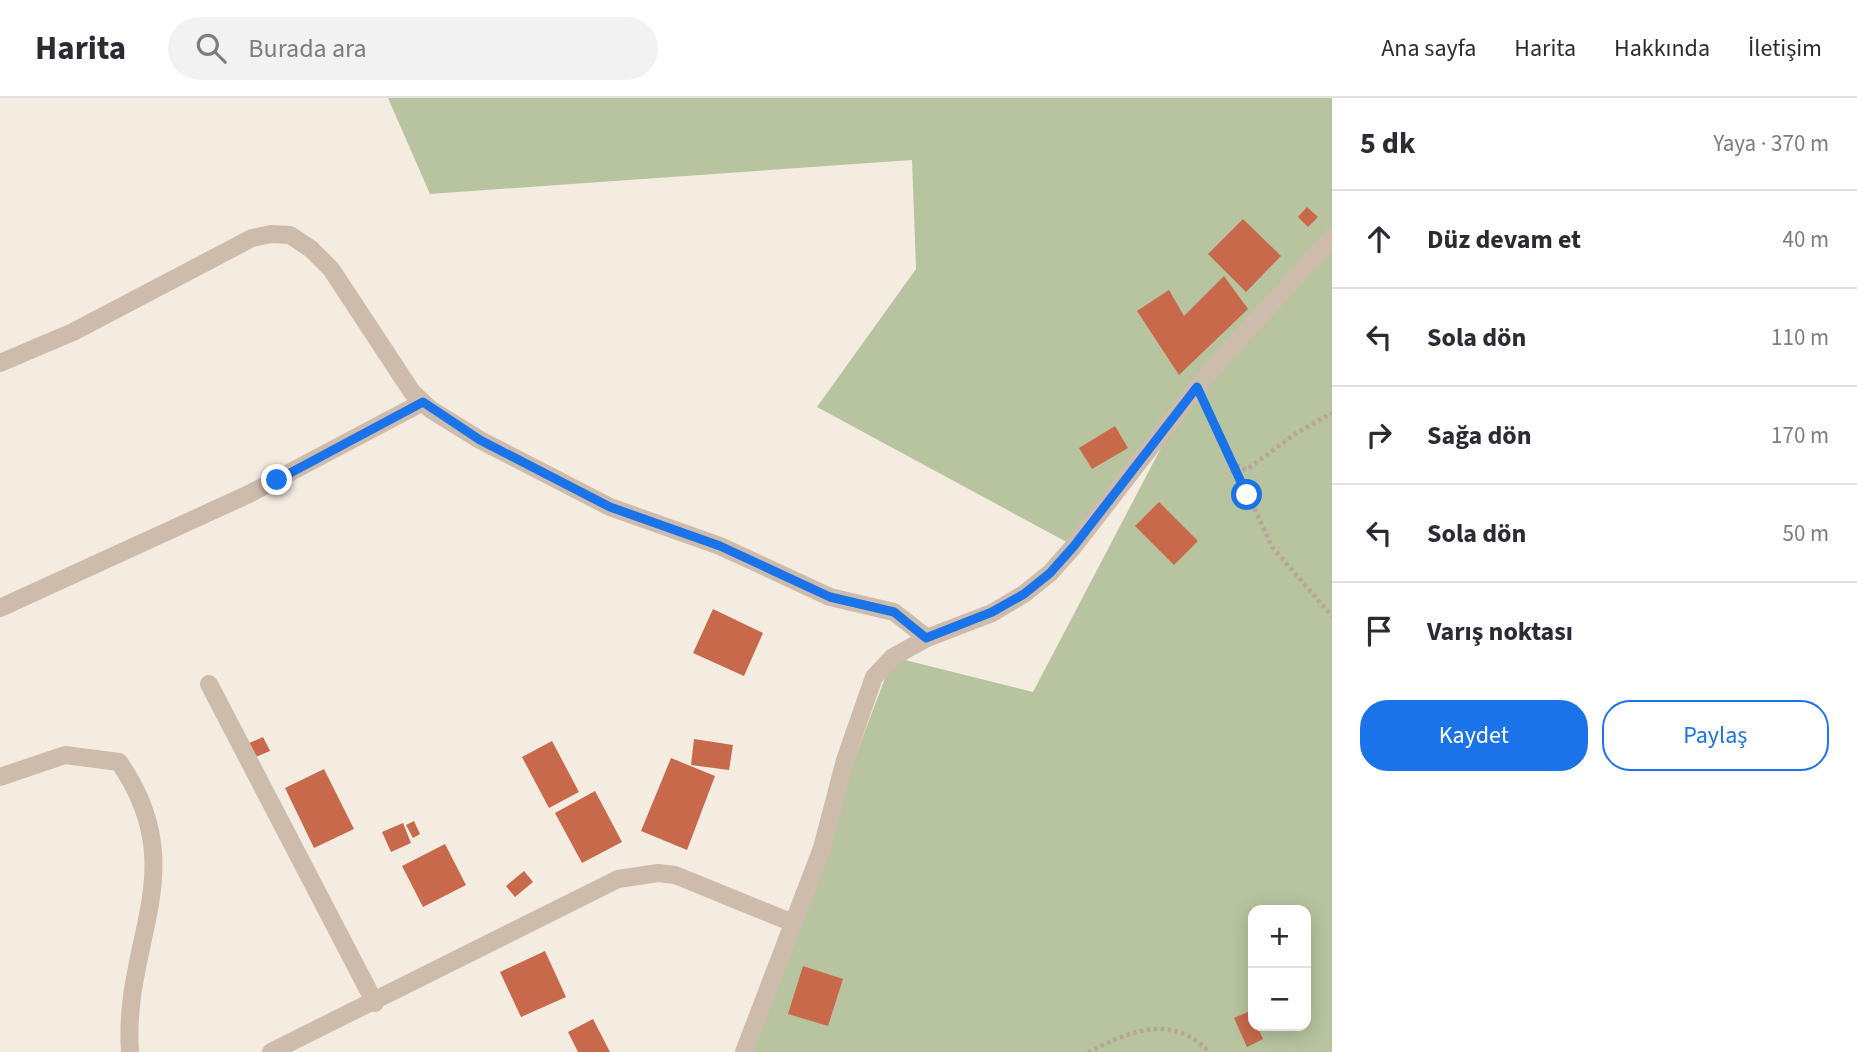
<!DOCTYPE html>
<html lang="tr">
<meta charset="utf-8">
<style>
body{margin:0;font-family:"Source Sans 3",sans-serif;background:#f2f2f3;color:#2b2b33}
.controls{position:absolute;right:21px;bottom:21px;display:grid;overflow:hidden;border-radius:14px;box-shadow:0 4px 18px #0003}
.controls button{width:63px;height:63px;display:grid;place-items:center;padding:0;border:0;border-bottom:2px solid #e1e1e2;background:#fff;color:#2b2b33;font:35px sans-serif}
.stop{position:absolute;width:21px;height:21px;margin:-16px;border:5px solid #1a73e8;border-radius:50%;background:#fff}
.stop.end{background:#1a73e8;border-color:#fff;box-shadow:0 2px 7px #0008}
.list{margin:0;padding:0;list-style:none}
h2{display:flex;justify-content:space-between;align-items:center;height:91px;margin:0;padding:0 28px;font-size:30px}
h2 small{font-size:23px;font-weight:400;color:#7c7c81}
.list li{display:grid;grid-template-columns:46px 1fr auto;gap:21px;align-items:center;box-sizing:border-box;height:98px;padding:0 28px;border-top:2px solid #e1e1e2}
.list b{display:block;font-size:26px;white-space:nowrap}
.list em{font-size:23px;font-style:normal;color:#7c7c81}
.actions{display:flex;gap:14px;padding:21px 28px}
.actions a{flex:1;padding:16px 0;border:2px solid #1a73e8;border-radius:28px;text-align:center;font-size:24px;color:#1a73e8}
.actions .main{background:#1a73e8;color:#fff}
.icon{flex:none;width:38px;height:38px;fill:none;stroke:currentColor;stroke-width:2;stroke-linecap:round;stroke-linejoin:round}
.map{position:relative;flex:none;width:1332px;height:954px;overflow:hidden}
header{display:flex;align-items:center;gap:42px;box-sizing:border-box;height:98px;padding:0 35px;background:#fff;border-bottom:2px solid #e1e1e2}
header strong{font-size:33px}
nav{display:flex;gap:38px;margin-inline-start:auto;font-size:24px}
.search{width:490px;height:63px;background:#f2f2f3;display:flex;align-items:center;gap:18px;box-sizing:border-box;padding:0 24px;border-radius:38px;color:#7c7c81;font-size:26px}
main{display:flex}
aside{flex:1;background:#fff}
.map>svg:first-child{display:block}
.green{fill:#b8c4a0;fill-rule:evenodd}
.building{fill:#c8694b}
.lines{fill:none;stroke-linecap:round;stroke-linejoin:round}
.path{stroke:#b9a596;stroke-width:4.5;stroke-dasharray:3.5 3.5;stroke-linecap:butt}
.minor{stroke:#cdbbac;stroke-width:18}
.route{stroke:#1a73e8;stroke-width:9}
</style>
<header>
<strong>Harita</strong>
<div class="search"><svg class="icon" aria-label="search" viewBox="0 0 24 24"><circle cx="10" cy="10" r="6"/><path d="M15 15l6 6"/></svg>Burada ara</div>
<nav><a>Ana sayfa</a><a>Harita</a><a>Hakkında</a><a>İletişim</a></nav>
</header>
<main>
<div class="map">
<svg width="1332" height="954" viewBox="0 0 1332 954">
<rect width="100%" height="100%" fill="#f4ebe1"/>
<!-- green -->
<path class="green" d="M388 0H1332V954H744L893 559 1033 594 1162 348 1074 448 817 309 916 171 912 62 430 96ZM1253 812H1306V928H1253Z"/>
<!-- building -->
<g class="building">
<polygon points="1307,109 1318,119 1308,129 1298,119"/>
<polygon points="1243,121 1281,158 1246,194 1208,156"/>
<polygon points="1224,178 1248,211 1179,277 1137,213 1169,192 1184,218"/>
<polygon points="1115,328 1128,350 1092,371 1079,350"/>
<polygon points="1159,404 1198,443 1174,467 1135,428"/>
<polygon points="713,511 763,535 744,578 693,555"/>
<polygon points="263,639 270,653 251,661 245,647"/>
<polygon points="694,641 733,647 729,672 691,667"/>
<polygon points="552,643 579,694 549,710 522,659"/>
<polygon points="671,660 715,678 687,752 641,733"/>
<polygon points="324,671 354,731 314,750 285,690"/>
<polygon points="595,693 622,744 582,765 555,715"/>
<polygon points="414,723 420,736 413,740 406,727"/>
<polygon points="403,725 411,745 391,754 382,734"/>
<polygon points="445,746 466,787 423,809 402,768"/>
<polygon points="524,773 533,784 515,799 506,788"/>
<polygon points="545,853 566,899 521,919 500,874"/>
<polygon points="803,868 843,881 828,928 788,916"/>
<polygon points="1250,913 1253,928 1257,928 1263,941 1247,949 1234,920"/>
<polygon points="593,921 610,954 578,954 568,934"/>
</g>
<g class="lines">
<!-- path -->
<g class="path">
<polyline points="1206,305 1233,365 1246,372 1295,336 1332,315"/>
<polyline points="1234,366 1272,449 1332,518"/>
<path d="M1088 954C1129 934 1171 914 1209 954"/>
</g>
<!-- minor -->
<g class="minor">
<polyline points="0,265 73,234 252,140 271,136 290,137 311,151 331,171 412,294 430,311 480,342 610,409 720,448 830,499 894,514 927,540"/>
<polyline points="0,510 249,396 423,304"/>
<polyline points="209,586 375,905"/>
<path d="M0 679 65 657 119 664C194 772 122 843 130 954"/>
<polyline points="271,954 618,781 658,775 675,777 793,825"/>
<polyline points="744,954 822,750 845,662 874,579 893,559 927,540 992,515 1024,496 1050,475 1074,448 1204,280 1332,139"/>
</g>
</g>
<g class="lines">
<!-- route -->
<polyline class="route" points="277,382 423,304 480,342 610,409 720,448 830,499 894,514 926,540 992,514 1024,496 1050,475 1074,448 1197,289 1247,397"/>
</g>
</svg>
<div class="controls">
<button>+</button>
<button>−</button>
</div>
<div class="stop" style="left:1247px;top:397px"></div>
<div class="stop end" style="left:277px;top:382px"></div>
</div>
<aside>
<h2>5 dk<small>Yaya · 370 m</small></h2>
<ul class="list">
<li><svg class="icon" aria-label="ahead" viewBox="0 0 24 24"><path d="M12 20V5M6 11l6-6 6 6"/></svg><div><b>Düz devam et</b></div><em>40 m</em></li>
<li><svg class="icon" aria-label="left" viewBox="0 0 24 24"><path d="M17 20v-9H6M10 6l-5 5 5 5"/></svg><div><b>Sola dön</b></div><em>110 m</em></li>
<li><svg class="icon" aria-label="right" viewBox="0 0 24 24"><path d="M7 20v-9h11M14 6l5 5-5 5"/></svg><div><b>Sağa dön</b></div><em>170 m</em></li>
<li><svg class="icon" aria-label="left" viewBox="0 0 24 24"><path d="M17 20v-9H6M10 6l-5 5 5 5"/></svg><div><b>Sola dön</b></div><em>50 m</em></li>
<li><svg class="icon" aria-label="arrive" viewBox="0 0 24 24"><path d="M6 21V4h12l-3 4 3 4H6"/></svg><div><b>Varış noktası</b></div></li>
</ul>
<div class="actions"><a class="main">Kaydet</a><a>Paylaş</a></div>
</aside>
</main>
